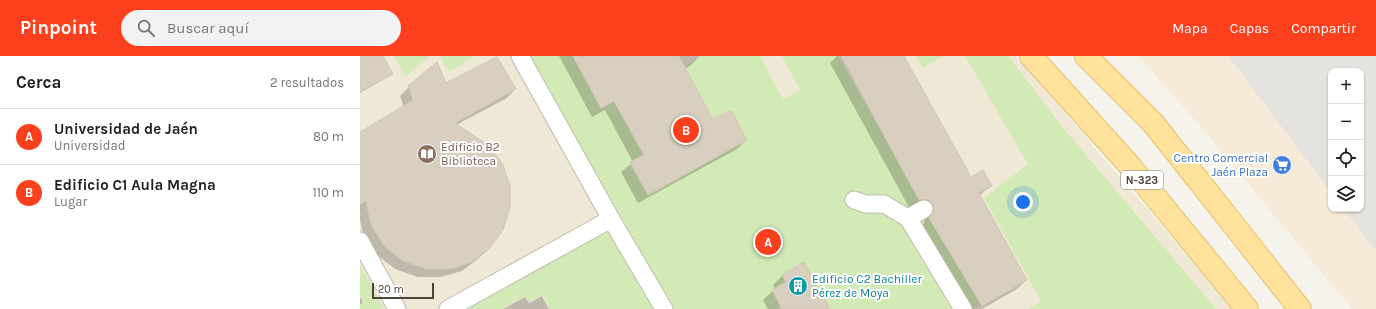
<!DOCTYPE html>
<html lang="es">
<meta charset="utf-8">
<style>
body{margin:0;font-family:Karla,sans-serif;background:#f2f2f2;color:#202124}
.controls{position:absolute;right:12px;top:12px;display:grid;overflow:hidden;border-radius:8px;box-shadow:0 1px 3px #0004}
.controls button{width:36px;height:36px;display:grid;place-items:center;padding:0;border:0;border-bottom:1px solid #e0e0e0;background:#fff;color:#202124;font:20px sans-serif}
.scale{position:absolute;left:12px;bottom:10px;width:62px;box-sizing:border-box;padding-left:4px;border:2px solid #4b4439;border-top:0;font-size:11px;line-height:14px;white-space:nowrap;color:#4b4439;-webkit-text-stroke:3px #fff;paint-order:stroke}
.you{position:absolute;left:663px;top:146px;width:14px;height:14px;margin:-10px;border:3px solid #fff;border-radius:50%;background:#1a73e8;box-shadow:0 0 0 6px #1a73e833}
.badge{display:grid;place-items:center;width:26px;height:26px;border-radius:50%;background:#fc3f1d;color:#fff;font-size:13px;font-weight:700}
.pin{position:absolute;translate:-50% -50%;border:2px solid #fff;box-shadow:0 1px 4px #0006}
.list{margin:0;padding:0;list-style:none}
h2{display:flex;justify-content:space-between;align-items:center;height:52px;margin:0;padding:0 16px;font-size:17px}
h2 small{font-size:13px;font-weight:400;color:#757577}
.list li{display:grid;grid-template-columns:26px 1fr auto;gap:12px;align-items:center;box-sizing:border-box;height:56px;padding:0 16px;border-top:1px solid #e0e0e0}
.list b{display:block;font-size:15px;white-space:nowrap}
.list p{margin:0;font-size:13px;white-space:nowrap;color:#757577}
.list em{font-size:13px;font-style:normal;color:#757577}
.icon{flex:none;width:22px;height:22px;fill:none;stroke:currentColor;stroke-width:2;stroke-linecap:round;stroke-linejoin:round}
.map{position:relative;flex:none;width:1016px;height:253px;overflow:hidden}
header{display:flex;align-items:center;gap:24px;box-sizing:border-box;height:56px;padding:0 20px;background:#fc3f1d;color:#fff}
header strong{font-size:19px}
nav{display:flex;gap:22px;margin-inline-start:auto;font-size:14px}
.search{width:280px;height:36px;background:#f2f2f2;display:flex;align-items:center;gap:10px;box-sizing:border-box;padding:0 14px;border-radius:22px;color:#757577;font-size:15px}
main{display:flex}
aside{flex:1;background:#fff}
.map>svg:first-child{display:block}
.commercial{fill:#f7ead8;fill-rule:evenodd}
.education{fill:#efe8d6}
.green{fill:#d2eab5}
.parking{fill:#e5e3e0}
.shadow{fill:#0003}
.building{fill:#d8cfc1;stroke:#d3c7b4}
.lines{fill:none;stroke-linecap:round;stroke-linejoin:round}
.pedestrian-casing{stroke:#c2bbae;stroke-width:19}
.primary-casing{stroke:#e6c16a;stroke-width:24}
.pedestrian{stroke:#fff;stroke-width:17}
.primary{stroke:#ffe39c;stroke-width:22}
.labels{text-anchor:middle;dominant-baseline:central;stroke-width:4;stroke-linejoin:round;paint-order:stroke}
.shield{fill:#fff;stroke:#817c74;stroke-width:1}
.shield-label{font-size:11px;font-weight:bold;fill:#4b4439}
.education-label{font-size:12px;fill:#785e54;stroke:#fff;text-anchor:start}
.shop-label{font-size:12px;fill:#366cbe;stroke:#fff;text-anchor:end}
.culture-label{font-size:12px;fill:#0d838f;stroke:#fff;text-anchor:start}
</style>
<header>
<strong>Pinpoint</strong>
<div class="search"><svg class="icon" aria-label="search" viewBox="0 0 24 24"><circle cx="10" cy="10" r="6"/><path d="M15 15l6 6"/></svg>Buscar aquí</div>
<nav><a>Mapa</a><a>Capas</a><a>Compartir</a></nav>
</header>
<main>
<aside>
<h2>Cerca<small>2 resultados</small></h2>
<ul class="list">
<li><span class="badge">A</span><div><b>Universidad de Jaén</b><p>Universidad</p></div><em>80 m</em></li>
<li><span class="badge">B</span><div><b>Edificio C1 Aula Magna</b><p>Lugar</p></div><em>110 m</em></li>
</ul>
</aside>
<div class="map">
<svg width="1016" height="253" viewBox="0 0 1016 253">
<rect width="100%" height="100%" fill="#f6f3ec"/>
<!-- commercial -->
<path class="commercial" d="M778 0H1016V253H992L836 65ZM971 15H1001V153H971Z"/>
<!-- education -->
<polygon class="education" points="0,0 656,0 873,253 0,253"/>
<!-- green -->
<g class="green">
<polygon points="34,0 70,0 46,20"/>
<polygon points="80,0 115,0 89,16"/>
<polygon points="169,0 212,0 241,53 254,46 283,99 269,107 288,140 388,84 371,53 354,63 325,10 342,0 400,0 423,44 440,33 422,0 478,0 620,249 611,253 587,218 580,233 591,253 470,253 444,207 422,219 426,226 412,234 421,250 416,253 190,253 183,239 169,245 165,240 142,253 105,253 256,170"/>
<polygon points="556,0 584,0 563,12"/>
<polygon points="605,0 648,0 703,72 856,253 668,253 681,245 624,142 668,108"/>
<polygon points="0,209 23,251 20,253 0,253 0,249 4,246 0,239"/>
</g>
<!-- parking -->
<polygon class="parking" points="868,0 1016,0 1016,195 984,153 1001,153 1001,15 971,15 971,136"/>
<!-- shadow -->
<g class="shadow">
<polygon points="3,0 21,0 32,17 29,20 0,37 0,2"/>
<polygon points="199,0 340,0 331,9 325,13 353,64 386,84 377,93 278,147 261,116 273,106 245,54 232,61"/>
<polygon points="477,0 543,0 611,122 631,129 619,140 666,224 657,233 622,253 609,253 560,172 563,169 565,163 564,157 550,153 470,7"/>
<polygon points="86,29 155,33 147,42 96,69 130,192 120,201 102,215 81,221 58,221 35,213 16,198 3,178 0,164 0,77 44,51 40,40 49,31"/>
<polygon points="443,208 469,253 408,253 403,244 415,233 413,229 422,220"/>
<polygon points="182,240 189,253 143,253 165,241 169,247"/>
<polygon points="0,241 3,246 0,249"/>
</g>
<!-- building -->
<g class="building">
<polygon points="0,0 23,0 33,18 0,36"/>
<polygon points="213,0 319,0 353,63 371,54 387,84 288,139 270,106 284,99 254,45 241,52"/>
<polygon points="481,0 544,0 611,121 623,114 632,130 619,137 667,224 622,250 569,162 572,158 574,154 572,148 569,144 564,143 559,144"/>
<polygon points="137,1 156,33 95,67 128,89 142,107 150,129 150,152 143,174 130,192 112,206 90,213 67,213 43,205 24,190 11,169 6,145 0,149 0,76 53,44 48,30 77,6 86,27"/>
<polygon points="444,206 470,253 422,253 412,234 426,226 422,219"/>
</g>
<g class="lines">
<!-- pedestrian casing -->
<g class="pedestrian-casing">
<g id="pedestrian">
<polyline points="160,0 251,163 304,253"/>
<polyline points="494,144 506,148 524,148 548,162 603,253"/>
<polyline points="548,162 564,153"/>
<polyline points="0,185 37,253"/>
<polyline points="88,253 251,163"/>
</g>
</g>
<!-- primary casing -->
<g class="primary-casing">
<g id="primary">
<polyline points="671,0 770,110 887,253"/>
<polyline points="726,0 793,67 940,253"/>
</g>
</g>
<!-- pedestrian -->
<use href="#pedestrian" class="pedestrian"/>
<!-- primary -->
<use href="#primary" class="primary"/>
</g>
<!-- icons -->
<defs>
<g id="library-disc" transform="scale(1)"><circle r="9.5" fill="#8d6e63" stroke="#fff"/><path d="M-6-4Q-3-5.5-.7-3.5V5Q-3 3-6 4ZM6-4Q3-5.5 .7-3.5V5Q3 3 6 4Z" fill="#fff"/></g>
<g id="supermarket-disc" transform="scale(1)"><circle r="9.5" fill="#3f7fe0" stroke="#fff"/><path d="M-6-5.5h2.5l.6 2H6L4.5 2H-2.5L-4.4-4H-6ZM-1.5 3.2a1.3 1.3 0 1 0 .1 0ZM3 3.2a1.3 1.3 0 1 0 .1 0Z" fill="#fff"/></g>
<g id="building-disc" transform="scale(1)"><circle r="9.5" fill="#0f9aa8" stroke="#fff"/><path d="M-4-6H4V6H1V3H-1V6H-4ZM-2.5-4.3h1.7v1.8h-1.7ZM.8-4.3h1.7v1.8H.8ZM-2.5-1h1.7V.8h-1.7ZM.8-1h1.7V.8H.8Z" fill="#fff"/></g>
</defs>
<g fill-rule="evenodd">
<use href="#library-disc" x="67" y="98"/>
<use href="#supermarket-disc" x="922" y="109"/>
<use href="#building-disc" x="438" y="230"/>
</g>
<g class="labels">
<!-- shield labels -->
<rect class="shield" x="761" y="115" width="42" height="18" rx="3"/>
<g class="shield-label">
<text x="782" y="124">N-323</text>
</g>
<!-- education labels -->
<g class="education-label">
<text x="81" y="91">Edificio B2<tspan x="81" dy="14">Biblioteca</tspan></text>
</g>
<!-- shop labels -->
<g class="shop-label">
<text x="908" y="102">Centro Comercial<tspan x="908" dy="14">Jaén Plaza</tspan></text>
</g>
<!-- culture labels -->
<g class="culture-label">
<text x="452" y="223">Edificio C2 Bachiller<tspan x="452" dy="14">Pérez de Moya</tspan></text>
</g>
</g>
</svg>
<div class="controls">
<button>+</button>
<button>−</button>
<button><svg class="icon" aria-label="locate" viewBox="0 0 24 24"><circle cx="12" cy="12" r="6"/><path d="M12 2v4M12 18v4M2 12h4M18 12h4"/></svg></button>
<button><svg class="icon" aria-label="layers" viewBox="0 0 24 24"><path d="M12 4l9 5-9 5-9-5zM3 14l9 5 9-5"/></svg></button>
</div>
<div class="scale">20 m</div>
<div class="you"></div>
<div class="pin badge" style="left:408px;top:186px">A</div>
<div class="pin badge" style="left:326px;top:74px">B</div>
</div>
</main>
